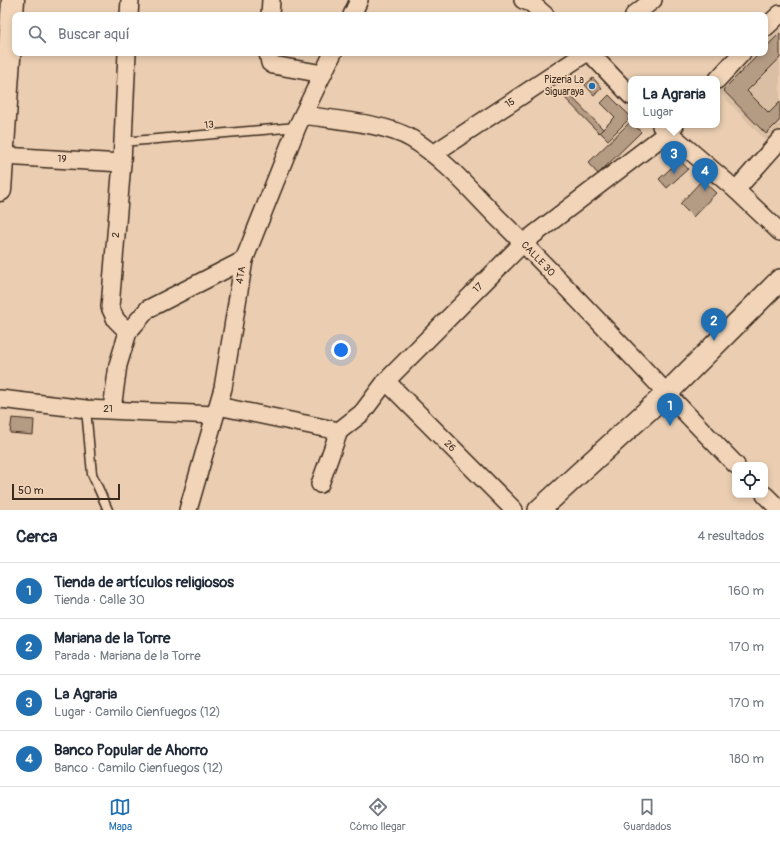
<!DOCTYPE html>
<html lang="es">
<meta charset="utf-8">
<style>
body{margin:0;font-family:Pangolin,sans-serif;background:#f2f2f3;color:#1f2937}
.controls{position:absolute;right:12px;bottom:12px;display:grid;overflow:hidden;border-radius:8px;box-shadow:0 2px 6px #0003}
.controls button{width:36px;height:36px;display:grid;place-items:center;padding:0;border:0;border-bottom:1px solid #e0e1e3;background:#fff;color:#1f2937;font:20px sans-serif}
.scale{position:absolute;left:12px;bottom:10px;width:108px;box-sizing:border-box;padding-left:4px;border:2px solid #3b2a1e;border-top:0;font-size:11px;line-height:14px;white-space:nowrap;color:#3b2a1e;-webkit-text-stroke:3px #f2d5b8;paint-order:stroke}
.you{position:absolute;left:341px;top:350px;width:14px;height:14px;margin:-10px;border:3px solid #fff;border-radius:50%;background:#1a73e8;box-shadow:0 0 0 6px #1a73e833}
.badge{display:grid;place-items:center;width:26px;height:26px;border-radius:50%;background:#1f6fb2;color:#fff;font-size:13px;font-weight:700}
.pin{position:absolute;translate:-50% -33px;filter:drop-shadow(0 1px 2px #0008)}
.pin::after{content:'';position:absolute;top:21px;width:14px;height:12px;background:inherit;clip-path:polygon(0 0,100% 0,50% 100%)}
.popup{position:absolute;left:628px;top:76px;width:92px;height:52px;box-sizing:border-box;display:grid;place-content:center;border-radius:8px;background:#fff;filter:drop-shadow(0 1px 3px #0005);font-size:13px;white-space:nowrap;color:#747a83}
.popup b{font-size:15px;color:#1f2937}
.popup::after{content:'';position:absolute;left:50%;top:100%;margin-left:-8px;border:8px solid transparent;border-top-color:#fff}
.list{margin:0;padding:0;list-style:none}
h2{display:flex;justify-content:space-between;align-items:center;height:52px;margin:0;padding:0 16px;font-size:17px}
h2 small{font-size:13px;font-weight:400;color:#747a83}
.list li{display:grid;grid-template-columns:26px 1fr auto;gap:12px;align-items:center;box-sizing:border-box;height:56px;padding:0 16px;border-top:1px solid #e0e1e3}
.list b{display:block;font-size:15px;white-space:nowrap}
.list p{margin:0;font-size:13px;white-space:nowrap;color:#747a83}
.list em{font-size:13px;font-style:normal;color:#747a83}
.icon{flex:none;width:22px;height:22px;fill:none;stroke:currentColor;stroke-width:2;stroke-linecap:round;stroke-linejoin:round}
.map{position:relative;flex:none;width:780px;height:510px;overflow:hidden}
.search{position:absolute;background:#fff;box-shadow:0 2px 6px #0003;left:12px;right:12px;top:12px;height:44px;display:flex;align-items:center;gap:10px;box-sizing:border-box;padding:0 14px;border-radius:8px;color:#747a83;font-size:15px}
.sheet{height:276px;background:#fff}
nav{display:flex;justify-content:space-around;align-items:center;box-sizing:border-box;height:56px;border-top:1px solid #e0e1e3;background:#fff;font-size:11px;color:#747a83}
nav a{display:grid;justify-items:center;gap:2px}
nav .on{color:#1f6fb2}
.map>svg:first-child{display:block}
.built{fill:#dabfa4}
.building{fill:#b49b84;stroke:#3b2a1e}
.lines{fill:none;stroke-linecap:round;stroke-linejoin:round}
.service-casing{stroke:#3b2a1e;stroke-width:11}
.minor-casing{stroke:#3b2a1e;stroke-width:20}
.tertiary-casing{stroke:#3b2a1e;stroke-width:24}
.secondary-casing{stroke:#3b2a1e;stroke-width:25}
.service{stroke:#f2d5b8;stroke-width:8}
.minor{stroke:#f2d5b8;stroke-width:17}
.tertiary{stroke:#f2d5b8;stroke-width:21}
.secondary{stroke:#f2d5b8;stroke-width:22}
.poi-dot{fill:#1f6fb2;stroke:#f2d5b8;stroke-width:1.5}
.labels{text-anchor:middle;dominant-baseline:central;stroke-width:3.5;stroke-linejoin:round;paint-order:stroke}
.poi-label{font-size:10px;fill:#3b2a1e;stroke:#f2d5b8;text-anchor:end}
.street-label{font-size:10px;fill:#3b2a1e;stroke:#f2d5b8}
</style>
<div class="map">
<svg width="780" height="510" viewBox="0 0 780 510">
<rect width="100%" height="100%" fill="#ebceb2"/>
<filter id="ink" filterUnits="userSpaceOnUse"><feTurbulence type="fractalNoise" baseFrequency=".025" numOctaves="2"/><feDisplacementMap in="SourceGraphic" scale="8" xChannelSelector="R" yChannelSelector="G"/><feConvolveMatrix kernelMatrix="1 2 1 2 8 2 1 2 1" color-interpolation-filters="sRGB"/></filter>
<g filter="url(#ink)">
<!-- built -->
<polygon class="built" points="780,28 780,130 768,143 718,91 756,53 765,53 765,44"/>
<!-- building -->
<g class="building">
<polygon points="780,33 780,58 747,91 769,113 780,102 780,120 766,134 723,90 760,53 765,53 765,48"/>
<polygon points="593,78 602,88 594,95 585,85"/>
<polygon points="567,92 603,129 599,133 563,96"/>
<polygon points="609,95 631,117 608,140 600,132 615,117 601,103"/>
<polygon points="631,121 631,125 634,125 641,132 598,174 588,163"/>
<polygon points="680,160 688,169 667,188 659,179"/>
<polygon points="702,180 716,193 693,217 680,204"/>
<polygon points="12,418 34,420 33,435 10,433"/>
</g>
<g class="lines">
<!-- service casing -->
<g class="service-casing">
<g id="service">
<polyline points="122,142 297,127"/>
<polyline points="86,409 92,474 108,510"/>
</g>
</g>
<!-- minor casing -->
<g class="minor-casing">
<g id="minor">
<polyline points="523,0 531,3 545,15"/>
<polyline points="129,15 130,0"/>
<polyline points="270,15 271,0"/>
<polyline points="352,15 359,0"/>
<polyline points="634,15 653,0"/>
<polyline points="765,28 780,14"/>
<polyline points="127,53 122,163 110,307 116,320 128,332"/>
<polyline points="268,53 270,63 273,65 323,74"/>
<polyline points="590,53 631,96"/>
<polyline points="717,80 742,53"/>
<path d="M304 115C334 120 386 123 412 139 444 158 475 195 501 221 581 300 657 385 736 465"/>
<polyline points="661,126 736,190 780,232"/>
<polyline points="433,154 586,53"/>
<polyline points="3,156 122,163"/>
<polyline points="736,190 780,140"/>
<polyline points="386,381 514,510"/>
<polyline points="0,399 86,409 215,415"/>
<polyline points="218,406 339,431"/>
<polyline points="112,409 118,365 128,332 148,309 244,260"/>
<polyline points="320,484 339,431 362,413 386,381 523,243 667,133 675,125"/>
<polyline points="765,495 780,510"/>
<polyline points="188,510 223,388 244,260 297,127 333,53"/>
</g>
</g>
<!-- tertiary casing -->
<g class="tertiary-casing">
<polyline id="tertiary" points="539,510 666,394 780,280"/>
</g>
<!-- secondary casing -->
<g class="secondary-casing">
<polyline id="secondary" points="0,190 13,0"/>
</g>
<!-- service -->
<use href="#service" class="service"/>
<!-- minor -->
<use href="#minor" class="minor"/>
<!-- tertiary -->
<use href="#tertiary" class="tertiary"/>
<!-- secondary -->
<use href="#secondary" class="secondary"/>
</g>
</g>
<!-- markers -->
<circle class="poi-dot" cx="592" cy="86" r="4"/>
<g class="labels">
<!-- poi labels -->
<g class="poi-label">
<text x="584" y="80">Pizeria La<tspan x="584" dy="12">Siguaraya</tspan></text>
</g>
<!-- street labels -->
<g class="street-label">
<text transform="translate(510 103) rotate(-33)">15</text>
<text transform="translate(209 125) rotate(-5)">13</text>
<text transform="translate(62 159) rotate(3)">19</text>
<text transform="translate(116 235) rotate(-85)">2</text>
<text transform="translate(538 259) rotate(46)">CALLE 30</text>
<text transform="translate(241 275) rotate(-81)">4TA</text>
<text transform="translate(478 288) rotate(-45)">17</text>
<text transform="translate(108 409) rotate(1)">21</text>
<text transform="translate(450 446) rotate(45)">26</text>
</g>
</g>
</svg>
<div class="controls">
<button><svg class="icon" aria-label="locate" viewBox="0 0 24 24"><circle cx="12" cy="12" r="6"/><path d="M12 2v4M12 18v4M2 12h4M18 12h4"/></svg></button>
</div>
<div class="scale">50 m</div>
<div class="you"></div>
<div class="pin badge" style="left:670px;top:426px">1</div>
<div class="pin badge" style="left:714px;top:341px">2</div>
<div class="pin badge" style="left:674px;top:174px">3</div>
<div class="popup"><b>La Agraria</b>Lugar</div>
<div class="pin badge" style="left:705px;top:191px">4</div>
<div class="search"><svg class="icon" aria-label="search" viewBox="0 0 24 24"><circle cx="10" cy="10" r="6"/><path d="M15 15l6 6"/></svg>Buscar aquí</div>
</div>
<section class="sheet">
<h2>Cerca<small>4 resultados</small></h2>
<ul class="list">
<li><span class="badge">1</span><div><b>Tienda de artículos religiosos</b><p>Tienda · Calle 30</p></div><em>160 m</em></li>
<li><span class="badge">2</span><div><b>Mariana de la Torre</b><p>Parada · Mariana de la Torre</p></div><em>170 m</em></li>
<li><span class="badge">3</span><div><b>La Agraria</b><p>Lugar · Camilo Cienfuegos (12)</p></div><em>170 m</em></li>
<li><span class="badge">4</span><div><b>Banco Popular de Ahorro</b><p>Banco · Camilo Cienfuegos (12)</p></div><em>180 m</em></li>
</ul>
</section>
<nav>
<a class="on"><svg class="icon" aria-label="map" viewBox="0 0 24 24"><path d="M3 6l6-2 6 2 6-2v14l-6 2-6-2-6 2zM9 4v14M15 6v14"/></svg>Mapa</a>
<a><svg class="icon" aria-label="directions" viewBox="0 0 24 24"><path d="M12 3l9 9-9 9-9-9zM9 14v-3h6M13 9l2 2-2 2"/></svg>Cómo llegar</a>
<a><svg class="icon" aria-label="saved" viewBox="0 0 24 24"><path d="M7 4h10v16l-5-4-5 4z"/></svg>Guardados</a>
</nav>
